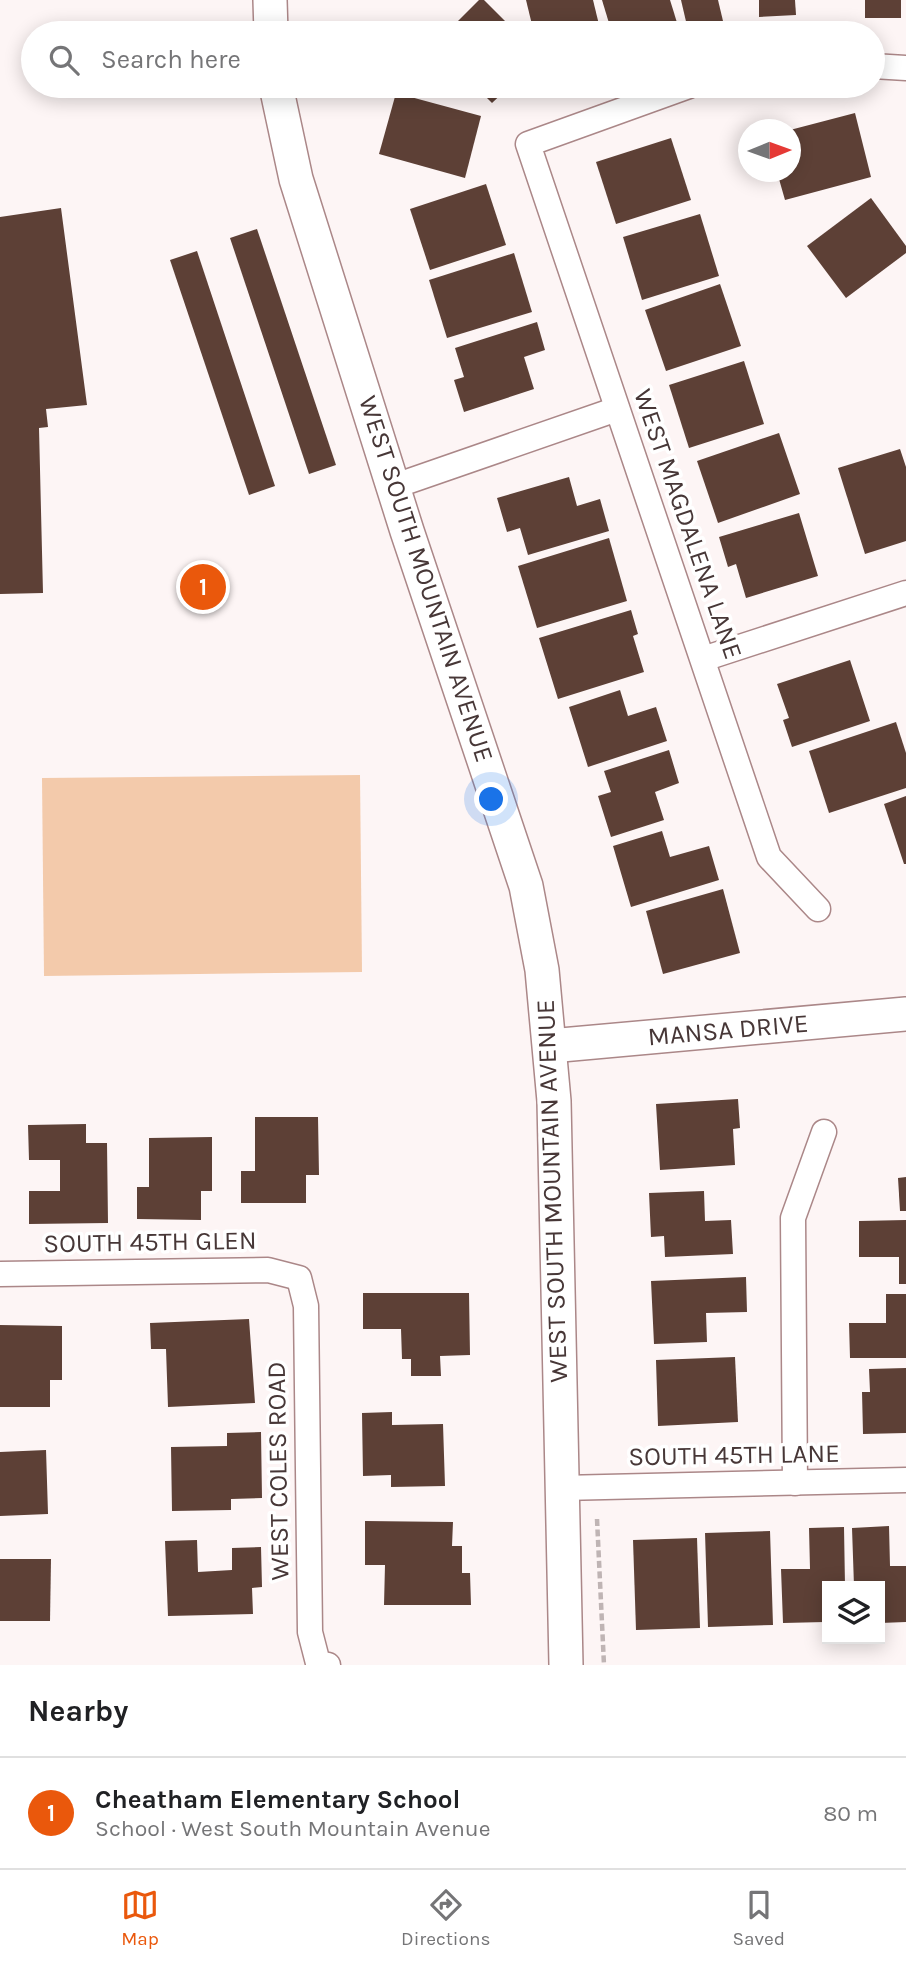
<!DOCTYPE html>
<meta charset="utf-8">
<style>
body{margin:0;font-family:Karla,sans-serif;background:#f2f2f2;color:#202124}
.controls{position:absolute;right:21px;bottom:21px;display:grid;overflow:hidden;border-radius:0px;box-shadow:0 4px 18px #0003}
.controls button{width:63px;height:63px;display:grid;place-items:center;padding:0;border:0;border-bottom:2px solid #e0e0e0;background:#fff;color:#202124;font:35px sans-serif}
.compass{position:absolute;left:738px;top:119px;width:63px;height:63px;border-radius:50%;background:#fff;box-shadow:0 4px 18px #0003;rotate:89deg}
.you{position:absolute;left:492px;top:800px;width:24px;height:24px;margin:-18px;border:5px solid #fff;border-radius:50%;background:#1a73e8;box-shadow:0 0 0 10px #1a73e833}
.badge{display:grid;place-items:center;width:46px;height:46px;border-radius:50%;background:#ea580c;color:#fff;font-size:23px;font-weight:700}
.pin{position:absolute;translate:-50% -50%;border:4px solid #fff;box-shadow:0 2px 7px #0006}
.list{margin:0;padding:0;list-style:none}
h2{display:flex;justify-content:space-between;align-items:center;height:91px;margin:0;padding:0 28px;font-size:30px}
h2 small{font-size:23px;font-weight:400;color:#757577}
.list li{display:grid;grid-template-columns:46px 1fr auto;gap:21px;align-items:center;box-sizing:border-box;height:112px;padding:0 28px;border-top:2px solid #e0e0e0}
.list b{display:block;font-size:26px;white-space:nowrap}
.list p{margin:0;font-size:23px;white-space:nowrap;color:#757577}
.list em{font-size:23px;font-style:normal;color:#757577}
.icon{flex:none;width:38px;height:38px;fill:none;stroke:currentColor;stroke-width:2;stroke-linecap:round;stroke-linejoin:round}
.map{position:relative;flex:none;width:906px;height:1665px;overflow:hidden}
.search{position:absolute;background:#fff;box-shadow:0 4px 18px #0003;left:21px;right:21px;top:21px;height:77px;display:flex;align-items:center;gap:18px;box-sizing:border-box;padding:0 24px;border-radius:38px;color:#757577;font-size:26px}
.sheet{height:203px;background:#fff}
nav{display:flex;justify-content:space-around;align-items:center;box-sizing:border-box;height:98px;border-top:2px solid #e0e0e0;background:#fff;font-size:19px;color:#757577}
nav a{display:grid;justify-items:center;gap:4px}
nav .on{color:#ea580c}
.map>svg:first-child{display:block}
.green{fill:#f3caab}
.building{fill:#5d4036}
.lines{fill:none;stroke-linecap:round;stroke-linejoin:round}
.street-casing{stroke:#ab8788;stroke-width:27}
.secondary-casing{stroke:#ab8788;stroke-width:36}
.path{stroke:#bfb4b4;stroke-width:4.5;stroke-dasharray:7 3.5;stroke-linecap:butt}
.street{stroke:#fff;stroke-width:24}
.secondary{stroke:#fff;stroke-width:33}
.labels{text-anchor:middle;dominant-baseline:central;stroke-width:7;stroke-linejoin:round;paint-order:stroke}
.street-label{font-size:26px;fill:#473737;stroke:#fff}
</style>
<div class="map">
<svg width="906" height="1665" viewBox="0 0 906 1665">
<rect width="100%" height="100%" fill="#fdf5f5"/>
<!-- green -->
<polygon class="green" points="360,775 362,972 44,976 42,778"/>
<!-- building -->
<g class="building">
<polygon points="479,0 484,0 517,33 446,33"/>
<polygon points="526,0 593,0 601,33 534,33"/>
<polygon points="602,0 670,0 679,29 666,33 612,33"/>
<polygon points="681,0 718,0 723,21 688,30"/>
<polygon points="759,0 795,0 796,15 759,17"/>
<rect x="865" y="0" width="36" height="18"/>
<polygon points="475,86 510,86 492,103"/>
<polygon points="396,93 481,116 465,178 379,154"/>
<polygon points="855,113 871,177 785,200 777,172 790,172 790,130"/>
<polygon points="671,138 691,200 616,224 596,162"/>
<polygon points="486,184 506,245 430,270 410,209"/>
<polygon points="871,198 906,246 906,253 846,298 807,246"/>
<polygon points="61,208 87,405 46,409 48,427 39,428 43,593 0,594 0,217"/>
<polygon points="700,214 719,276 642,300 623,237"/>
<polygon points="257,229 336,465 309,474 230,238"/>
<polygon points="197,251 275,486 249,495 170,260"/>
<polygon points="514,253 532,312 447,338 429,280"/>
<polygon points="720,284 741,346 666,371 645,310"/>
<polygon points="537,322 545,350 524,357 534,389 464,412 454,380 464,377 455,348"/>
<polygon points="744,361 764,424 689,448 669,385"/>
<polygon points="779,433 800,494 718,523 697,461"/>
<polygon points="900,449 906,467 906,541 865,554 838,468"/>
<polygon points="569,477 577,506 600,499 609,531 528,555 520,528 507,532 497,498"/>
<polygon points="799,513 818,576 746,598 736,564 728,567 719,537"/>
<polygon points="609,538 627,601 537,628 518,566"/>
<polygon points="631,610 638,634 633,636 644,672 558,699 539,638"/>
<polygon points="850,660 870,721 792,747 783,720 789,718 777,684"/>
<polygon points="620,690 628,716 656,707 667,741 588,767 569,707"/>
<polygon points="896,722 906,753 906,788 829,813 809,751"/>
<polygon points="669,750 679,783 655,792 664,820 611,837 598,796 611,792 604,771"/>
<polygon points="906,796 906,864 904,864 884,804"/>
<polygon points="662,831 670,857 709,846 719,880 631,907 613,846"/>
<polygon points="723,889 740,953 663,974 646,911"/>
<polygon points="738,1099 740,1128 733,1129 735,1165 660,1170 656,1104"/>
<polygon points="255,1117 318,1117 319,1175 306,1175 306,1203 241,1203 241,1171 255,1171"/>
<polygon points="86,1124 86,1143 107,1143 108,1223 29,1224 29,1191 60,1191 60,1160 29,1160 28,1125"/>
<polygon points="212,1137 212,1191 201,1191 201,1220 137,1219 137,1187 149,1187 149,1138"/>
<polygon points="906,1177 906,1211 900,1211 898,1178"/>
<polygon points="704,1191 705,1221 731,1220 733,1254 665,1257 664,1236 651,1237 649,1193"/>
<polygon points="906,1220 906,1284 899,1284 899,1257 859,1257 859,1221"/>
<polygon points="746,1277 747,1312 706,1313 707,1342 654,1344 651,1281"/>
<polygon points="363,1293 469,1293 470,1355 440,1356 441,1376 411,1376 411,1359 402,1359 401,1329 363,1329"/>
<polygon points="886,1294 906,1294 906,1358 850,1358 849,1323 886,1323"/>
<polygon points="249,1319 255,1403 168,1407 166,1349 151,1349 150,1323"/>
<polygon points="0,1325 62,1326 62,1380 50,1380 50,1407 0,1407"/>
<polygon points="735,1357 738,1422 658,1426 656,1360"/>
<polygon points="906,1368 906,1433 863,1434 862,1392 870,1392 869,1369"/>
<polygon points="392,1412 392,1425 443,1424 445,1486 391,1487 391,1475 363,1476 362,1413"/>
<polygon points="261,1432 262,1498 231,1499 231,1510 172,1511 171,1447 227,1446 227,1433"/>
<polygon points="46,1450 48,1514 0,1516 0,1452"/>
<polygon points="365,1521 453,1522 452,1546 462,1546 462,1573 470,1573 471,1605 384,1605 385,1565 365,1565"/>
<polygon points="889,1526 890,1566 906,1566 906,1622 880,1623 880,1586 854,1586 852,1528"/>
<polygon points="844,1527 845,1586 827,1586 825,1622 783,1623 781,1569 810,1569 809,1528"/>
<polygon points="770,1531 773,1625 708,1627 705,1533"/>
<polygon points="697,1538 700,1628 636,1630 633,1540"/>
<polygon points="197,1540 198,1572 232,1570 232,1548 261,1547 262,1587 252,1588 253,1614 168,1616 165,1541"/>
<polygon points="0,1559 51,1559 50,1621 0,1621"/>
</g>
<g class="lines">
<!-- street casing -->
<g class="street-casing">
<g id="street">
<polyline points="873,66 906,68"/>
<polyline points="689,86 528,144 769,857 818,909"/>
<polyline points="395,486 617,409"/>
<polyline points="703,659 906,593"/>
<polyline points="0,1274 268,1270 299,1278 306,1306 310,1632 318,1663 328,1665"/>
<polyline points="795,1483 793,1218 824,1132"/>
<polyline points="562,1488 906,1480"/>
</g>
</g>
<!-- secondary casing -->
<g class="secondary-casing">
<g id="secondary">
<polyline points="270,0 271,33"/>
<polyline points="276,86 296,179 407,531 526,886 542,970 554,1101 566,1665"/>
<polyline points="550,1046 906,1014"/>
</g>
</g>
<!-- path -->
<polyline class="path" points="597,1519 604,1665"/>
<!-- street -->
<use href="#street" class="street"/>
<!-- secondary -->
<use href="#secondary" class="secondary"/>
</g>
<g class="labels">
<!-- street labels -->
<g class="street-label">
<text transform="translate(688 524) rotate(71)">WEST MAGDALENA LANE</text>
<text transform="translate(426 579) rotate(72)">WEST SOUTH MOUNTAIN AVENUE</text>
<text transform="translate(728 1030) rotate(-5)">MANSA DRIVE</text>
<text transform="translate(552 1191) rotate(-92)">WEST SOUTH MOUNTAIN AVENUE</text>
<text transform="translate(150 1242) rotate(-1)">SOUTH 45TH GLEN</text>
<text transform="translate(734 1455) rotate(-1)">SOUTH 45TH LANE</text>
<text transform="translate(278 1471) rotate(-91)">WEST COLES ROAD</text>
</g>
</g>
</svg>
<div class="controls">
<button><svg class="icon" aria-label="layers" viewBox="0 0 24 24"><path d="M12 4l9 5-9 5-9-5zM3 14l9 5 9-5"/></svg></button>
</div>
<svg class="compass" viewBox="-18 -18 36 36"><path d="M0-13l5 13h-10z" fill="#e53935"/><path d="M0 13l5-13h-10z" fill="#757577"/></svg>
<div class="you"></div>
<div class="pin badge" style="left:203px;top:587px">1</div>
<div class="search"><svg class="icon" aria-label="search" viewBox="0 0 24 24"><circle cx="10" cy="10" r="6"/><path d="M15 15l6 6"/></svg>Search here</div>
</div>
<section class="sheet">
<h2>Nearby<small></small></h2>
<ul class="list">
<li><span class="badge">1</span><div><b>Cheatham Elementary School</b><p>School · West South Mountain Avenue</p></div><em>80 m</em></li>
</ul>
</section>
<nav>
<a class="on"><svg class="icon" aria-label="map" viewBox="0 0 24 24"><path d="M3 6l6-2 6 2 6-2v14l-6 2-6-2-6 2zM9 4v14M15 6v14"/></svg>Map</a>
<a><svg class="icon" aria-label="directions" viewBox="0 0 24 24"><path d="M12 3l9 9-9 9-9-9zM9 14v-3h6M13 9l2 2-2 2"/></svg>Directions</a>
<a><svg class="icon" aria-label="saved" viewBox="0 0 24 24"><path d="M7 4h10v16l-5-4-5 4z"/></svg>Saved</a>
</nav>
